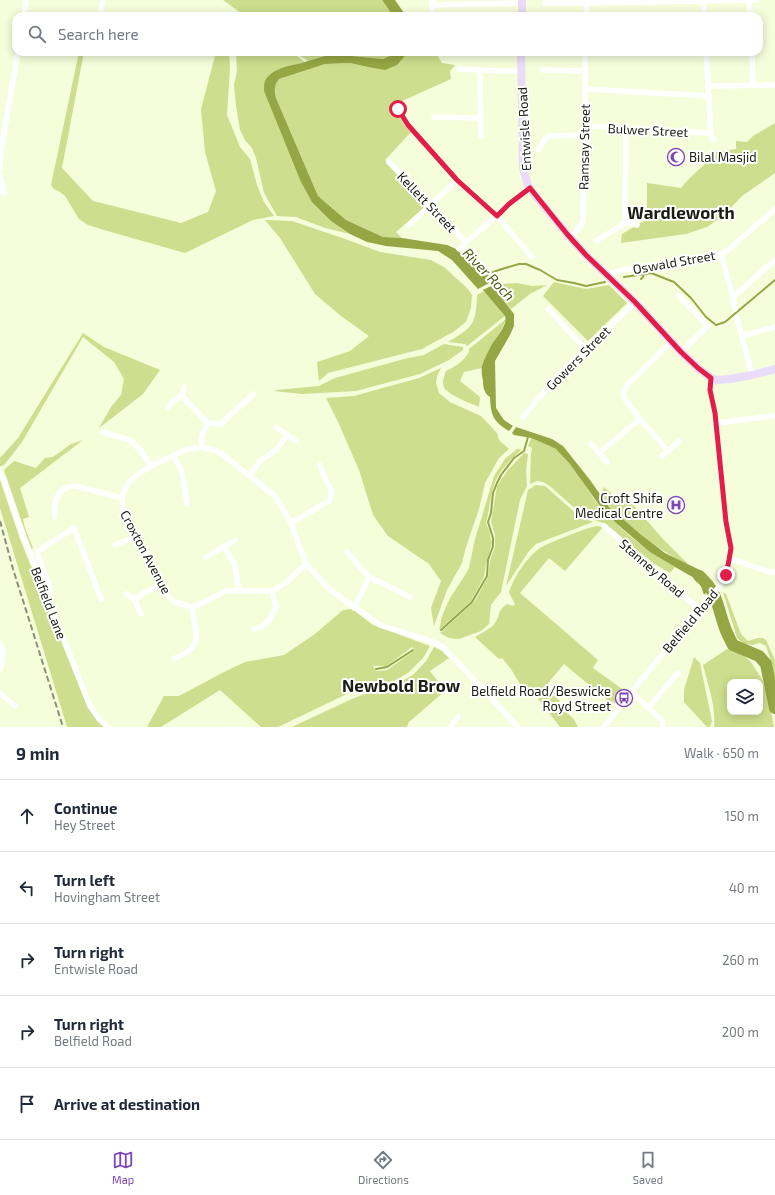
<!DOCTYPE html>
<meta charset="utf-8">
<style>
body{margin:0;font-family:"Exo 2",sans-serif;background:#f6f6f7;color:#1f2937}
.controls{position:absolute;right:12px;bottom:12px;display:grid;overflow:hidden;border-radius:8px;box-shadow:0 2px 10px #0003}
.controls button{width:36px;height:36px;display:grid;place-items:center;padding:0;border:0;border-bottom:1px solid #e0e1e3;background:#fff;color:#1f2937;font:20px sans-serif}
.stop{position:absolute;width:12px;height:12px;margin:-9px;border:3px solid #e11d48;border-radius:50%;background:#fff}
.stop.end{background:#e11d48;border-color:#fff;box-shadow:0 1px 4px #0008}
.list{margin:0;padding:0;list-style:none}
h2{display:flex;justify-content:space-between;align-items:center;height:52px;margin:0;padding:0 16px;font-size:17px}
h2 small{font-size:13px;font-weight:400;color:#747a83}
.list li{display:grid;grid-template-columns:26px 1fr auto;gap:12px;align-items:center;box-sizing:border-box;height:72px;padding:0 16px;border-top:1px solid #e0e1e3}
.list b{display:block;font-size:15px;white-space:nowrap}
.list p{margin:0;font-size:13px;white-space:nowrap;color:#747a83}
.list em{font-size:13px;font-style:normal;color:#747a83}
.icon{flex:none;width:22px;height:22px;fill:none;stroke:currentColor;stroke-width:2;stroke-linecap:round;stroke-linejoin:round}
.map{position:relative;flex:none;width:775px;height:727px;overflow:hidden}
.search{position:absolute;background:#fff;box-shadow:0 2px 10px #0003;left:12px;right:12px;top:12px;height:44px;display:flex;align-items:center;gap:10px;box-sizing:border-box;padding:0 14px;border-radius:12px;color:#747a83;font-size:15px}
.sheet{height:412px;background:#fff}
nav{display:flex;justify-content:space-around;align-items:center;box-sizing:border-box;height:56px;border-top:1px solid #e0e1e3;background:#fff;font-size:11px;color:#747a83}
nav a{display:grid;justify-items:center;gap:2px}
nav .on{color:#7e45bb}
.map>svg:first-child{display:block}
.green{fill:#cede8e;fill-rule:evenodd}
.water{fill:#96a644}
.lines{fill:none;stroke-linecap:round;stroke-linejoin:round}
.stream{stroke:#96a644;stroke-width:2}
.river{stroke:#96a644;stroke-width:12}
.minor{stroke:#fff;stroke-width:5.5}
.secondary{stroke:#e8dcf9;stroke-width:8}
.rail{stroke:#8b9078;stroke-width:2;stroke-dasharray:6 3;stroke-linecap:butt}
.route{stroke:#e11d48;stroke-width:5}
.labels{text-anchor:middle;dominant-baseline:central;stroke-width:4;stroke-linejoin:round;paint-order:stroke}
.street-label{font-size:13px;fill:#1a1d11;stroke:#fff}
.poi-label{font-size:13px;fill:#1a1d11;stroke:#fff;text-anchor:end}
.water-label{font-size:14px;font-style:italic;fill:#4e5810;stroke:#fff}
.district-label{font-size:17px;font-weight:bold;fill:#1a1d11;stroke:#fff}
</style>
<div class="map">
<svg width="775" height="727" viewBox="0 0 775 727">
<rect width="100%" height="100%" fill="#f5fdda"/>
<!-- green -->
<g class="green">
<polygon points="223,0 382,0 393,16 245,16"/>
<polygon points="79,52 84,52 62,168 93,201 181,223 208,212 216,191 205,152 201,109 216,52 229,52 230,67 227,115 240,147 250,159 257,185 264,202 274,216 253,220 185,253 104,230 88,225 79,219 65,196 60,192 54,189 51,185"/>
<polygon points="236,52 291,52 305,62 277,70 264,91 331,221 350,234 325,228 296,217 277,216 264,193 256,158 252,148 245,140 240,130 236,106 234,85 237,71"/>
<polygon points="295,52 395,52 394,54 383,59 332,54 308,61"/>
<path d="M406 52H433L437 55 442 63 455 65 450 71 451 79 400 102 407 123 413 130 385 160 426 206 396 232 402 238 383 237 346 220 318 196 276 98C274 90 274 86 279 79L325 64 350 63 368 67 404 57Z"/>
<path d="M775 123V173L742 196 723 216 707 227 686 234 621 243 622 234 647 219V183L681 188C690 177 699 169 710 160L715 161 716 152 736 149V141L747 142 753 136Z"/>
<polygon points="265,220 292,221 348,240 380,252 431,260 444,267 468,289 472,295 471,308 466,322 453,332 422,349 328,373 319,381 317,362 350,351 369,336 341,316 315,294 280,238"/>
<polygon points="554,282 586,289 609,285 627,303 588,341 543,296"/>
<polygon points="517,283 532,286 547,285 530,294 511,309 493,287 502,284"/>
<path d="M484 291 505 316 467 346 465 344 448 342C473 327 476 325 477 295Z"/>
<path d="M506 319C500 337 487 350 482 368L464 372 460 381 480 397 479 407C470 403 451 396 445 389 441 383 444 377 446 371 456 366 463 362 469 352V349Z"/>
<polygon points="83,333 104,347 160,370 143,394 99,428 111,407 121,395 124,379 114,362 83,337 22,442 5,464 2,466 0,466 0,458 18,438"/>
<polygon points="444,344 463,347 463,350 449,360 420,374 356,391 302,394 274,391 277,390 319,386 335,378 404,359 424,355"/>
<polygon points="441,368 437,376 436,383 439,393 450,402 481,416 497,433 499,440 509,449 499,458 485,483 479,509 466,547 462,563 447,590 434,626 431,608 441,581 429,564 388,536 373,515 359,470 339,424 326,398 354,396 419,378"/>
<path d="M531 438C539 442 549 444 556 449 576 465 586 491 603 510 623 533 649 551 675 567L670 573 653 563 606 524 589 518 581 514 551 487 543 482 537 481 530 484 531 453 532 448 528 446Z"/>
<polygon points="83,440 20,488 29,517 23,519 25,528 33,548 31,549 4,470 14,461 36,468 45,458 53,457 71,444"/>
<path d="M517 449H522C513 457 501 469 496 480 490 494 490 509 486 523L489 530 492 543 486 564 484 577 471 601 439 630 442 616 450 598 465 575 469 568 475 539 483 513 494 476 505 459Z"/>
<polygon points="524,453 528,454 526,471 527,486 520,500 501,592 491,605 489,624 481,631 459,639 449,638 440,633 475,601 488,577 490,561 495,546 495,535 491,522 497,486 507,471"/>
<polygon points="0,480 20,539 83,696 90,710 104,727 67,727 0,508"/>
<polygon points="536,485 545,486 579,516 593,522 536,544 529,551 506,586 528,490"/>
<path d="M604 487 617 499 626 497 663 539 687 563 686 564C655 547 622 525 601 496Z"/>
<path d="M597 526 603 527 565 571 549 558 520 593 598 660 593 668 625 691 615 703 606 699 564 664 544 688 560 701 557 705 573 718 578 727H560L538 699 540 697 536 692 533 693 529 688 524 691 511 669 502 658 499 659 475 637C480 634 492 628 495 623 501 615 496 612 507 604L513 606 515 604 509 593C513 578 527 557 540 548 544 545 551 543 557 540 570 535 583 529 597 526Z"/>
<polygon points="723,592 726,594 741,634 748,641 758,638 763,638 766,640 775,660 775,680 772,665 766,646 760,643 753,645 744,644 737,638"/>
<path d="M352 609 373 625 430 646 423 658 409 672 398 679 388 683 349 693 278 727H261L220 690 161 727H147L164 696H179L224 672 245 662 284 655 315 634 343 610ZM412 647 415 650 387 670 376 671 373 666H387Z"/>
<polygon points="434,647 442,651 449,658 430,671 445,691 409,722 407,727 292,727 354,698 406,679 414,674 426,661"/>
<path d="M727 649 742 654 751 662 763 681 768 697 774 727H714C716 706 708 685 703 665ZM730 682H760V712H730Z"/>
<polygon points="694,657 700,663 712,721 710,727 707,727 684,702 684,690"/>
</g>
<!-- water -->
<g class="water">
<polygon points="382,0 395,0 406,16 393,16"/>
<path d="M395 52H406L404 57 397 65 385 70 368 67 350 63 325 64 279 79C274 86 274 90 276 98L318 196 346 220 383 237 402 238 447 245 456 249 491 282 478 289 452 260 438 251 386 246 367 242 350 234 331 221 312 202 301 182 264 91C264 88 264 84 265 81 272 67 292 66 305 62L308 61 332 54 383 59 394 54Z"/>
<path d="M491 286 493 287 514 314V326L510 335 495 361 496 408 504 420 513 426 509 431C493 421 491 416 490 397 484 393 483 387 483 381 482 376 481 370 482 366 484 359 488 352 491 346 496 337 508 326 505 316L483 290Z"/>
<polygon points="516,427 552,439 563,446 590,480 609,507 640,534 665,553 704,572 714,584 704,595 701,586 696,579 675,567 650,552 617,524 602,509 570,464 556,449 550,446 531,438 514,435 512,433"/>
</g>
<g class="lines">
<!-- stream -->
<g class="stream">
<polyline points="624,277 651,273 674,282 691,298 706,317 716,325 725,322 775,280"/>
<polyline points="483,278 493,272 502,269 519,264 526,264 540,270 557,280 574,283 586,286 605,282"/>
<polyline points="641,279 643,277 644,274"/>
<polyline points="441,630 472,602 487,576 488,560 493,546 493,538 488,522 491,513 493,493 497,483 501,475 514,458 524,451 528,437"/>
<polyline points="376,669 387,667 413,650"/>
</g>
<!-- river -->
<path class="river" d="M699 576C717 591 717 605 724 625 726 632 730 639 733 645L759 656 766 664 775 708"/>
<!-- minor -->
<g class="minor">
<polyline points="432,0 432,12"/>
<polyline points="703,0 704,16"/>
<polyline points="749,0 750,16"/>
<polyline points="545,3 587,3 757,0"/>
<polyline points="432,5 522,3"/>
<polyline points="24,16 26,0"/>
<polyline points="100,16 103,0"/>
<polyline points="586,16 587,0"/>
<polyline points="136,52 138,52"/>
<polyline points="706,52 711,133 713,140"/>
<polyline points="752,52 753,85"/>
<polyline points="460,69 499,71 521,71"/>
<polyline points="480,70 481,136"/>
<polyline points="542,70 585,71"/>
<polyline points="708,86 775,85"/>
<polyline points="585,89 709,96"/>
<polyline points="398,109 408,125 457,180 497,216 532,257"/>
<polyline points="434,117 481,118"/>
<polyline points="585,126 711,133"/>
<polyline points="538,150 545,139 549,136 585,135"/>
<polyline points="389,162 466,242"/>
<polyline points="0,168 1,151 18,52"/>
<polyline points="0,174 4,193"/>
<polyline points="625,223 637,225"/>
<polyline points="409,225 457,180"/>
<polyline points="571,238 583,222 585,126 585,52"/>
<polyline points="596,241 625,223 626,128"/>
<polyline points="459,249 509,204 529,188"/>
<polyline points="721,254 733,297 735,309"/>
<polyline points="607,275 617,271 721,254 728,250 775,209"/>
<polyline points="679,296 708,326 681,352"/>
<polyline points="733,297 775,260"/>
<polyline points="548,309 586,350"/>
<polyline points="737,318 752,375"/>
<polyline points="742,336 775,327"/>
<polyline points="182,396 184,387"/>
<polyline points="168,407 173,401 182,396 208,423 202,435 201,447"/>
<polyline points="523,417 562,371 586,350 635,302"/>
<polyline points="208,423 221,424 253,394"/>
<polyline points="716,423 775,416"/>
<polyline points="276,427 287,435 296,441"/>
<polyline points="103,432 130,440 141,451 151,466"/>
<polyline points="591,444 607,462"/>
<polyline points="668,451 640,419 626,401 624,396 624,391 627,385 671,342"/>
<polyline points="599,453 640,419"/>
<polyline points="173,455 182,472 187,504"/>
<polyline points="662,456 679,441"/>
<polyline points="0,473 4,480 18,522 90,706 99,719 108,727"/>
<polyline points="250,475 260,461 277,449 287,435"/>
<path d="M55 517C54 502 56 487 75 486L122 498"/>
<polyline points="291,523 329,501 332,492 326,481 320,465"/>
<polyline points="604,526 670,585 700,609"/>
<polyline points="115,545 137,536"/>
<polyline points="224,547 235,565 239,591"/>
<polyline points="347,552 369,577 410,597"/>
<polyline points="206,557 235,540"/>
<polyline points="729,560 735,560 769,572 775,572"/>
<polyline points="306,564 287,582 272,591 225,591 205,602 192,607 172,601 161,585 153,566 123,510 122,498 125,489 129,482 137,475 151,466 185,450 201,447 214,450 222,454 275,496 291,523 306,564 329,589 380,625 431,641 444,648 518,727"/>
<polyline points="127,594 135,600 141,614"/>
<polyline points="49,600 50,588 37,552 74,528 101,599"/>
<polyline points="135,600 143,593 161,585"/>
<polyline points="354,608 369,577"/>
<path d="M255 629C268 626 270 619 276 607L272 591"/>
<path d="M0 643C5 652 3 660 0 670"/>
<path d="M175 658C183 655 195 649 196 639 197 633 193 614 192 607"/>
<polyline points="631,692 661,719 664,727"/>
<polyline points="0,693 15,706"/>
<polyline points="648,708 678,673"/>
<polyline points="450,727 458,717"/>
<polyline points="604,727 631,692 718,588 725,575 729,560 731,548 726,522 715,413 710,390 711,378"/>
</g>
<!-- secondary -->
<g class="secondary">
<polyline points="522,16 522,0"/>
<polyline points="521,52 523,168 529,188 538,199 567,234 586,255 635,302 681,352 698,368 711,378 717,380 730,379 752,375 775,369"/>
</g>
<!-- rail -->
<polyline class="rail" points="0,521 13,569 63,727"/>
</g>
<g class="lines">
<!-- route -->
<polyline class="route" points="398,109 408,125 457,180 497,216 509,204 530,188 567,234 586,255 635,302 681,352 698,368 711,378 710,390 715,413 726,522 731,548 729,560 726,575"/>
</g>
<!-- icons -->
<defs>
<g id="mosque-ring" transform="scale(0.9)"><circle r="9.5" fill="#fff" stroke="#7e45bb" stroke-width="1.5"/><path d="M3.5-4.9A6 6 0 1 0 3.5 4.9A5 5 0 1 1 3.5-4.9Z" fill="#7e45bb"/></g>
<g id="hospital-ring" transform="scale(0.9)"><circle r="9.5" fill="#fff" stroke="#7e45bb" stroke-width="1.5"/><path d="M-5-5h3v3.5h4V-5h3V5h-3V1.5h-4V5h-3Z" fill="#7e45bb"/></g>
<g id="bus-ring" transform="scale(0.9)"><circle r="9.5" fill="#fff" stroke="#7e45bb" stroke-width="1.5"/><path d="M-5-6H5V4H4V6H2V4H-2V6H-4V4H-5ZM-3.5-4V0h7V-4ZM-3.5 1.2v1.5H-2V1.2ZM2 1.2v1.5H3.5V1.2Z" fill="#7e45bb"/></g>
</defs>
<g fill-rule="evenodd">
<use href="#mosque-ring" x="676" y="157"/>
<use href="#hospital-ring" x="676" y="505"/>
<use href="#bus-ring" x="624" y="698"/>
</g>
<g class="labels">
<!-- street labels -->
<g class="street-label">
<text transform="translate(524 129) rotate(-93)">Entwisle Road</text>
<text transform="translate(648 130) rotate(3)">Bulwer Street</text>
<text transform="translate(584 147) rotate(-89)">Ramsay Street</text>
<text transform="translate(427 202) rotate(46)">Kellett Street</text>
<text transform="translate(674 262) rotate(-10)">Oswald Street</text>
<text transform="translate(578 358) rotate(-45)">Gowers Street</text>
<text transform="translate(146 552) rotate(62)">Croxton Avenue</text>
<text transform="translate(652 568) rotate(41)">Stanney Road</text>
<text transform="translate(49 603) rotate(69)">Belfield Lane</text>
<text transform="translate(690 621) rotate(-50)">Belfield Road</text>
</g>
<!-- poi labels -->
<g class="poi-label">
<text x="689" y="157" text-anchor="start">Bilal Masjid</text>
<text x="663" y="498">Croft Shifa<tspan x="663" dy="15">Medical Centre</tspan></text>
<text x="611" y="691">Belfield Road/Beswicke<tspan x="611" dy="15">Royd Street</tspan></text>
</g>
<!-- water labels -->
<g class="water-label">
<text transform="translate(489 274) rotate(46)">River Roch</text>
</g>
<!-- district labels -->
<g class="district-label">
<text x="681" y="212">Wardleworth</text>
<text x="401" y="685">Newbold Brow</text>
</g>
</g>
</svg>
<div class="controls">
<button><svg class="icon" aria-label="layers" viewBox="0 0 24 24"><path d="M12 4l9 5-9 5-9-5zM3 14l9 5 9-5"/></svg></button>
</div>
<div class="stop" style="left:398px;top:109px"></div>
<div class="stop end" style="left:726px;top:575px"></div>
<div class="search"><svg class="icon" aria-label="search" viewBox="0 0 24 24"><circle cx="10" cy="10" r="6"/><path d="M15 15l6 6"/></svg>Search here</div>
</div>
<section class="sheet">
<h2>9 min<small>Walk · 650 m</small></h2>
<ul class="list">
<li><svg class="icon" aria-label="ahead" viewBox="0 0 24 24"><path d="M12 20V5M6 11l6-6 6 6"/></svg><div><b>Continue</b><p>Hey Street</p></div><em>150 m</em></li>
<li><svg class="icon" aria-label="left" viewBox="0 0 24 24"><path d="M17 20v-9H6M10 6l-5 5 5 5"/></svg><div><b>Turn left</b><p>Hovingham Street</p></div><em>40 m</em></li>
<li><svg class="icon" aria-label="right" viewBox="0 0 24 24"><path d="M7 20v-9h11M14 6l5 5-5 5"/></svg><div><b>Turn right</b><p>Entwisle Road</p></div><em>260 m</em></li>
<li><svg class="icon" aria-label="right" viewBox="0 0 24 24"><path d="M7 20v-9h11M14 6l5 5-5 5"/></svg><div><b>Turn right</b><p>Belfield Road</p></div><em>200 m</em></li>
<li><svg class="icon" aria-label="arrive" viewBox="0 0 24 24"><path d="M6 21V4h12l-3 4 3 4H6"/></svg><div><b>Arrive at destination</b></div></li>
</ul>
</section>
<nav>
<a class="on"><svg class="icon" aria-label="map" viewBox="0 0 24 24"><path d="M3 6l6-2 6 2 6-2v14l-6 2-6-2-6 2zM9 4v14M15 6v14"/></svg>Map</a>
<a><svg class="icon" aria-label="directions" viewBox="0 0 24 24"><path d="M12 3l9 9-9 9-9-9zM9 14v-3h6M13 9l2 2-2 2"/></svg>Directions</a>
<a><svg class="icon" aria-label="saved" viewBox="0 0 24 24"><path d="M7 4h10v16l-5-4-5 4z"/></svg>Saved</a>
</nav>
